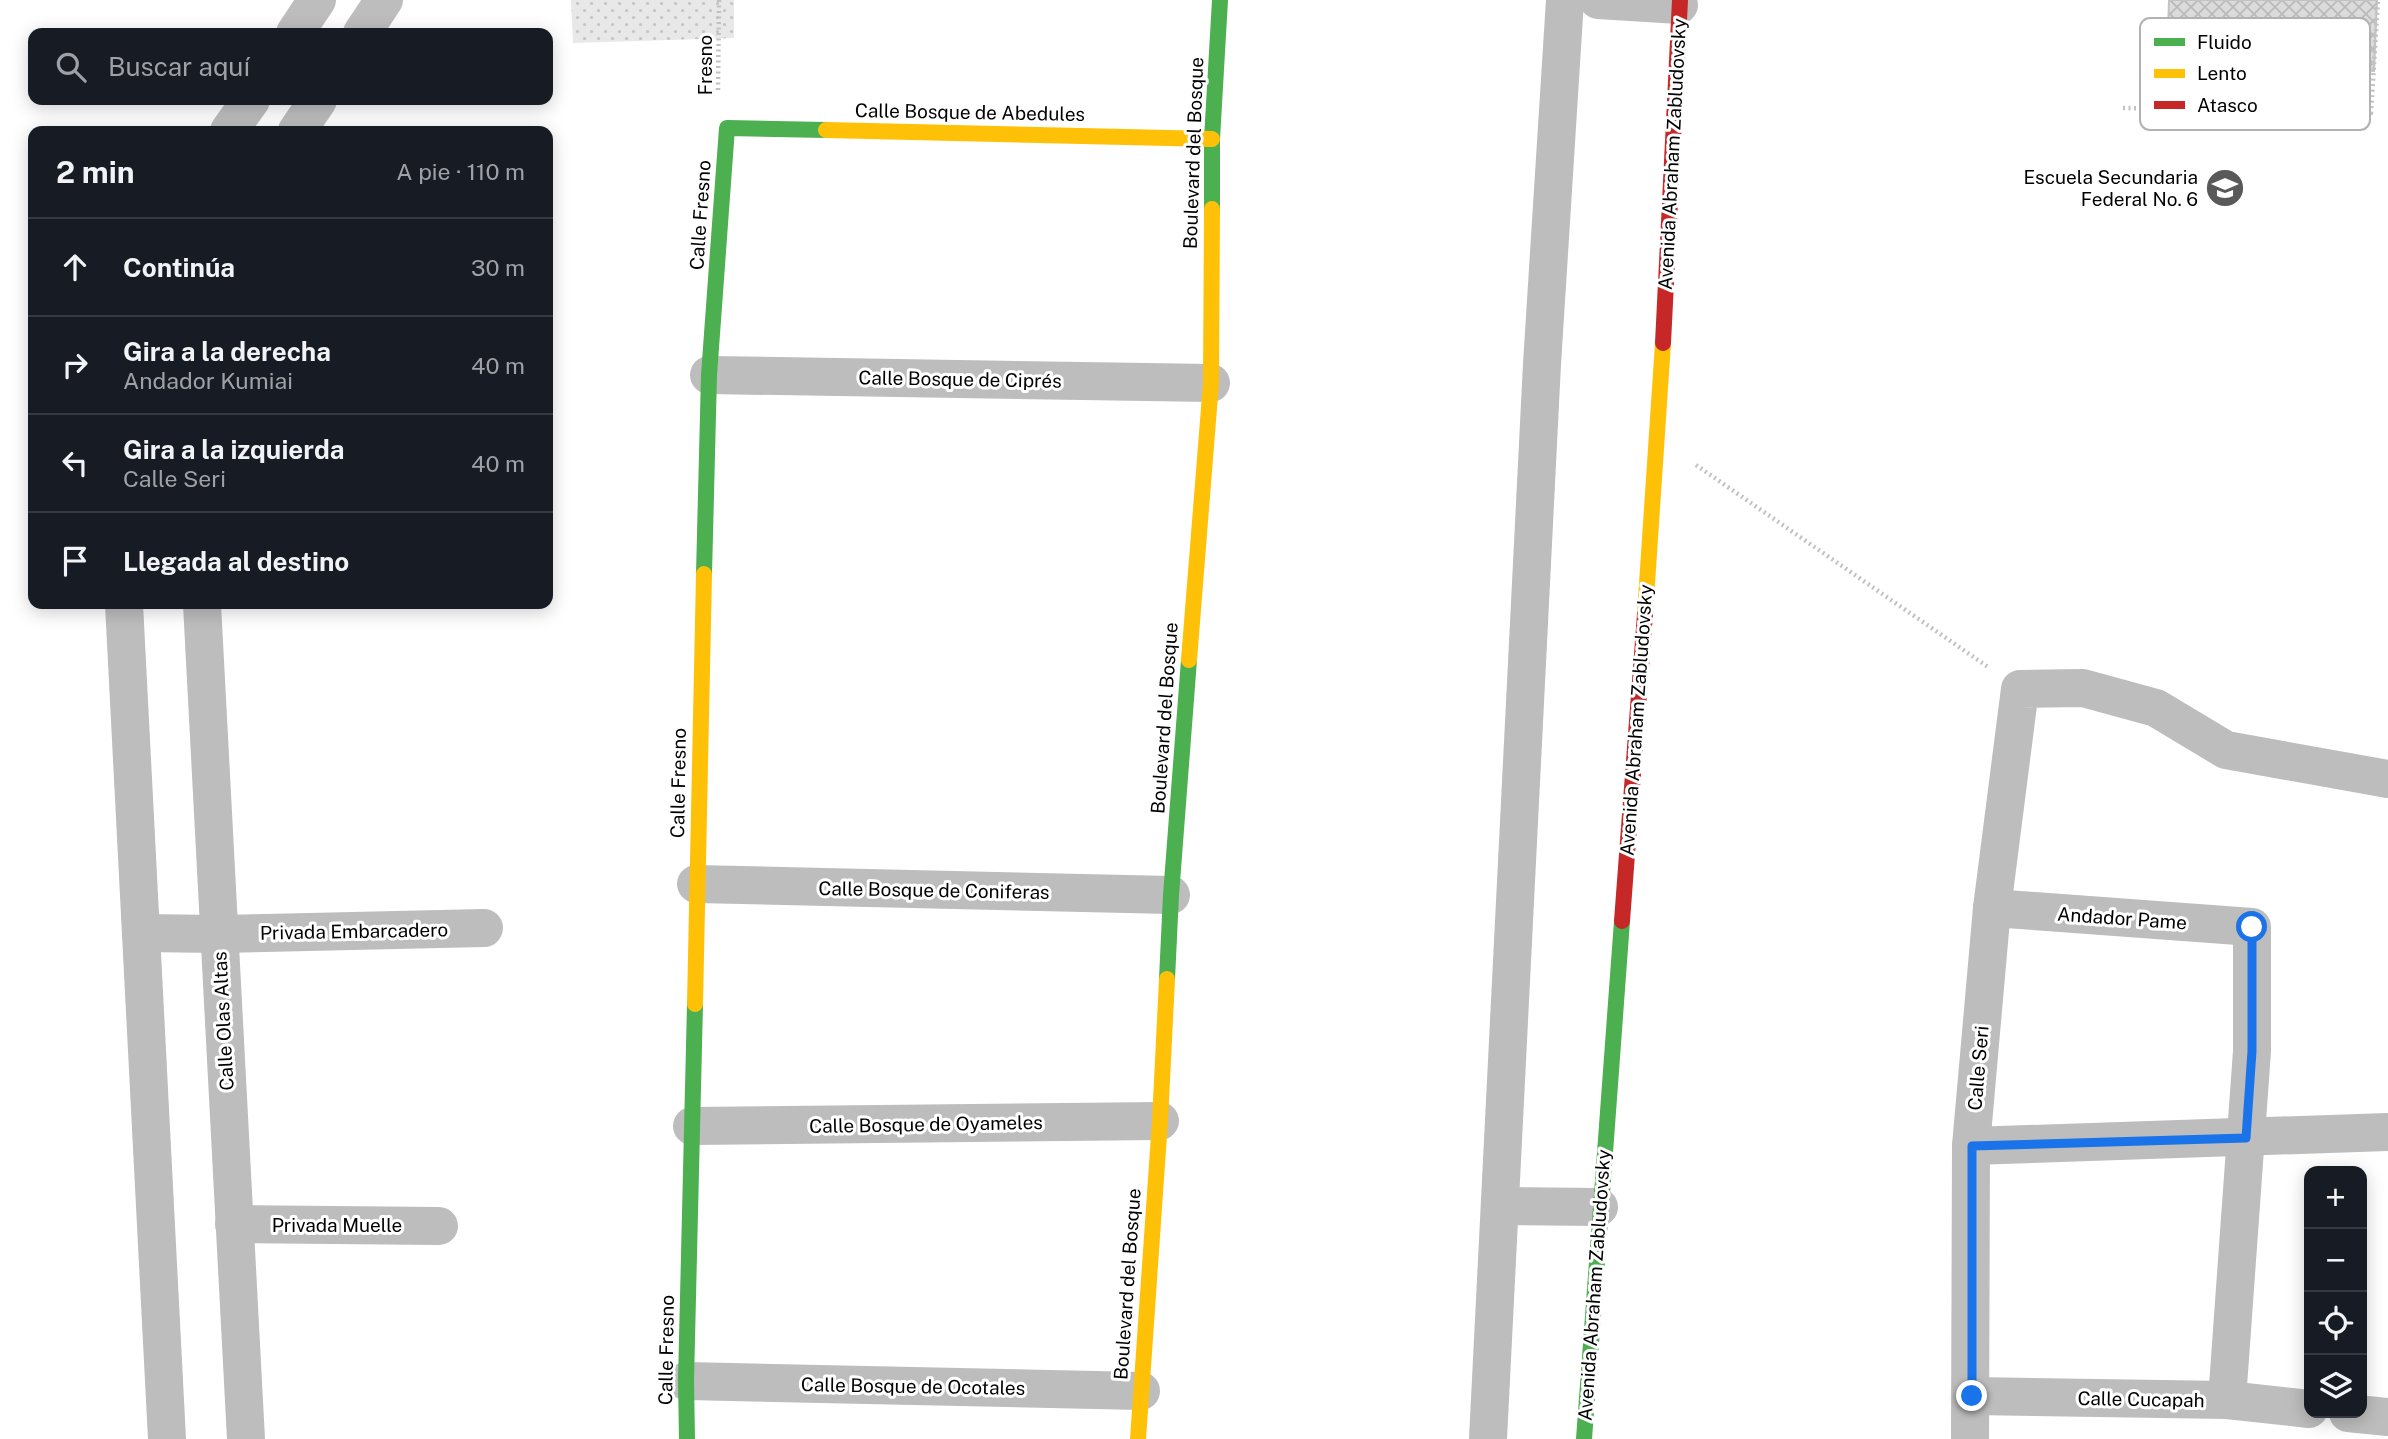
<!DOCTYPE html>
<html lang="es">
<meta charset="utf-8">
<style>
body{margin:0;font-family:"Public Sans",sans-serif;background:#242831;color:#f1f3f6}
.controls{position:absolute;right:21px;bottom:21px;display:grid;overflow:hidden;border-radius:14px;box-shadow:0 4px 18px #0003}
.controls button{width:63px;height:63px;display:grid;place-items:center;padding:0;border:0;border-bottom:2px solid #363941;background:#171b24;color:#f1f3f6;font:35px sans-serif}
.stop{position:absolute;width:21px;height:21px;margin:-16px;border:5px solid #1a73e8;border-radius:50%;background:#fff}
.stop.end{background:#1a73e8;border-color:#fff;box-shadow:0 2px 7px #0008}
.list{margin:0;padding:0;list-style:none}
h2{display:flex;justify-content:space-between;align-items:center;height:91px;margin:0;padding:0 28px;font-size:30px}
h2 small{font-size:23px;font-weight:400;color:#9ea1a6}
.list li{display:grid;grid-template-columns:46px 1fr auto;gap:21px;align-items:center;box-sizing:border-box;height:98px;padding:0 28px;border-top:2px solid #363941}
.list b{display:block;font-size:26px;white-space:nowrap}
.list p{margin:0;font-size:23px;white-space:nowrap;color:#9ea1a6}
.list em{font-size:23px;font-style:normal;color:#9ea1a6}
.icon{flex:none;width:38px;height:38px;fill:none;stroke:currentColor;stroke-width:2;stroke-linecap:round;stroke-linejoin:round}
.map{position:relative;flex:none;width:2388px;height:1439px;overflow:hidden}
.search{position:absolute;background:#171b24;box-shadow:0 4px 18px #0003;left:28px;top:28px;width:525px;height:77px;display:flex;align-items:center;gap:18px;box-sizing:border-box;padding:0 24px;border-radius:14px;color:#9ea1a6;font-size:26px}
.panel{position:absolute;background:#171b24;box-shadow:0 4px 18px #0003;left:28px;top:126px;width:525px;height:483px;border-radius:14px}
.map>svg:first-child{display:block}
.park{fill:url(#park-dots)}
.building{fill:url(#building-cross-hatch);stroke:#c3c3c3;stroke-width:2}
.lines{fill:none;stroke-linecap:round;stroke-linejoin:round}
.path{stroke:#c2c2c2;stroke-width:4.5;stroke-dasharray:2 3.5;stroke-linecap:butt}
.street{stroke:#bdbdbd;stroke-width:38}
.fast{stroke:#4caf50;stroke-width:16}
.slow{stroke:#ffc107;stroke-width:16}
.jam{stroke:#c62828;stroke-width:16}
.route{stroke:#1a73e8;stroke-width:9}
.labels{text-anchor:middle;dominant-baseline:central;stroke-width:6;stroke-linejoin:round;paint-order:stroke}
.street-label{font-size:19px;fill:#000;stroke:#fff}
.poi-label{font-size:19px;fill:#000;stroke:#fff;text-anchor:end}
.key{fill:#fff;stroke:#b2b2b2;stroke-width:2}
.key-label{font-size:19px;fill:#000}
</style>
<div class="map">
<svg width="2388" height="1439" viewBox="0 0 2388 1439">
<defs>
<pattern id="park-dots" width="8" height="8" patternUnits="userSpaceOnUse" patternTransform="scale(1.75)"><rect width="8" height="8" fill="#e8e8e8"/><path d="M2 2h.1M6 6h.1" fill="none" stroke="#c5c5c5" stroke-width="1.8" stroke-linecap="round"/></pattern>
<pattern id="building-cross-hatch" width="8" height="8" patternUnits="userSpaceOnUse" patternTransform="scale(1.75)"><rect width="8" height="8" fill="#dbdbdb"/><path d="M0 0l8 8M0 8l8-8" fill="none" stroke="#bababa"/></pattern>
</defs>
<rect width="100%" height="100%" fill="#fff"/>
<!-- park -->
<polygon class="park" points="571,0 734,0 734,38 573,43"/>
<!-- building -->
<polygon class="building" points="2169,0 2377,0 2374,71 2167,60"/>
<g class="lines">
<!-- path -->
<g class="path">
<polyline points="718,90 719,0"/>
<polyline points="2123,108 2371,113 2378,0"/>
<polyline points="1696,465 1988,667"/>
</g>
<!-- street -->
<g class="street">
<polyline points="1598,0 1679,5"/>
<polyline points="295,33 317,0"/>
<polyline points="362,33 384,0"/>
<polyline points="229,131 251,100"/>
<polyline points="297,131 318,100"/>
<polyline points="709,375 1211,383"/>
<polyline points="124,604 167,1439"/>
<polyline points="202,604 246,1439"/>
<polyline points="696,884 1171,895"/>
<polyline points="1992,908 2252,927 2252,1051 2227,1400"/>
<polyline points="141,933 219,934 484,928"/>
<polyline points="692,1126 1160,1121"/>
<polyline points="1971,1146 2388,1132"/>
<polyline points="1500,1206 1599,1207"/>
<polyline points="234,1224 439,1226"/>
<polyline points="686,1381 1141,1391"/>
<polyline points="1972,1396 2227,1400 2309,1409"/>
<polyline points="2348,1413 2388,1417"/>
<polyline points="1488,1439 1542,364 1565,0"/>
<polyline points="1970,1439 1971,1146 1992,908 2020,689 2083,688 2156,708 2226,750 2388,779"/>
</g>
<!-- fast -->
<g class="fast">
<polyline points="1212,209 1212,139 1220,0"/>
<polyline points="704,574 709,375 727,128 826,130"/>
<polyline points="1167,979 1171,895 1189,660"/>
<polyline points="687,1439 686,1381 695,1004"/>
<polyline points="1584,1439 1622,921"/>
</g>
<!-- slow -->
<g class="slow">
<polyline points="826,130 1212,139"/>
<polyline points="1645,614 1663,343"/>
<polyline points="1189,660 1211,383 1212,209"/>
<polyline points="695,1004 704,574"/>
<polyline points="1138,1439 1160,1121 1167,979"/>
</g>
<!-- jam -->
<g class="jam">
<polyline points="1663,343 1680,0"/>
<polyline points="1622,921 1645,614"/>
</g>
</g>
<g class="lines">
<!-- route -->
<polyline class="route" points="1972,1396 1972,1146 2246,1138 2252,1051 2252,927"/>
</g>
<!-- icons -->
<defs>
<g id="school-disc" transform="scale(2.0125)"><circle r="9.5" fill="#595959" stroke="#fff"/><path d="M0-5L7-2L0 1L-7-2ZM-4 1L0 2.5L4 1V4Q0 6-4 4Z" fill="#fff"/></g>
</defs>
<g fill-rule="evenodd">
<use href="#school-disc" x="2225" y="188"/>
</g>
<g class="labels">
<!-- street labels -->
<g class="street-label">
<text transform="translate(705 65) rotate(-90)">Fresno</text>
<text transform="translate(970 112) rotate(1)">Calle Bosque de Abedules</text>
<text transform="translate(1193 153) rotate(-88)">Boulevard del Bosque</text>
<text transform="translate(1672 154) rotate(-87)">Avenida Abraham Zabludovsky</text>
<text transform="translate(700 215) rotate(-86)">Calle Fresno</text>
<text transform="translate(960 379) rotate(1)">Calle Bosque de Ciprés</text>
<text transform="translate(1164 718) rotate(-86)">Boulevard del Bosque</text>
<text transform="translate(1636 720) rotate(-86)">Avenida Abraham Zabludovsky</text>
<text transform="translate(678 783) rotate(-89)">Calle Fresno</text>
<text transform="translate(934 890) rotate(1)">Calle Bosque de Coniferas</text>
<text transform="translate(2122 918) rotate(4)">Andador Pame</text>
<text transform="translate(354 931) rotate(-1)">Privada Embarcadero</text>
<text transform="translate(223 1021) rotate(-93)">Calle Olas Altas</text>
<text transform="translate(1978 1068) rotate(-85)">Calle Seri</text>
<text transform="translate(926 1124) rotate(-1)">Calle Bosque de Oyameles</text>
<text x="337" y="1225">Privada Muelle</text>
<text transform="translate(1127 1284) rotate(-86)">Boulevard del Bosque</text>
<text transform="translate(1594 1285) rotate(-86)">Avenida Abraham Zabludovsky</text>
<text transform="translate(666 1350) rotate(-89)">Calle Fresno</text>
<text transform="translate(913 1386) rotate(1)">Calle Bosque de Ocotales</text>
<text transform="translate(2141 1399) rotate(1)">Calle Cucapah</text>
</g>
<!-- poi labels -->
<g class="poi-label">
<text x="2198" y="177">Escuela Secundaria<tspan x="2198" dy="22">Federal No. 6</tspan></text>
</g>
</g>
<!-- legend -->
<rect x="2140" y="18" width="230" height="112" rx="10" class="key"/>
<rect x="2154" y="38" width="31" height="8" fill="#4caf50"/>
<rect x="2154" y="69" width="31" height="9" fill="#ffc107"/>
<rect x="2154" y="101" width="31" height="8" fill="#c62828"/>
<g class="key-label">
<text x="2197" y="49">Fluido</text>
<text x="2197" y="80">Lento</text>
<text x="2197" y="112">Atasco</text>
</g>
</svg>
<div class="controls">
<button>+</button>
<button>−</button>
<button><svg class="icon" aria-label="locate" viewBox="0 0 24 24"><circle cx="12" cy="12" r="6"/><path d="M12 2v4M12 18v4M2 12h4M18 12h4"/></svg></button>
<button><svg class="icon" aria-label="layers" viewBox="0 0 24 24"><path d="M12 4l9 5-9 5-9-5zM3 14l9 5 9-5"/></svg></button>
</div>
<div class="stop" style="left:2252px;top:927px"></div>
<div class="stop end" style="left:1972px;top:1396px"></div>
<div class="search"><svg class="icon" aria-label="search" viewBox="0 0 24 24"><circle cx="10" cy="10" r="6"/><path d="M15 15l6 6"/></svg>Buscar aquí</div>
<section class="panel">
<h2>2 min<small>A pie · 110 m</small></h2>
<ul class="list">
<li><svg class="icon" aria-label="ahead" viewBox="0 0 24 24"><path d="M12 20V5M6 11l6-6 6 6"/></svg><div><b>Continúa</b></div><em>30 m</em></li>
<li><svg class="icon" aria-label="right" viewBox="0 0 24 24"><path d="M7 20v-9h11M14 6l5 5-5 5"/></svg><div><b>Gira a la derecha</b><p>Andador Kumiai</p></div><em>40 m</em></li>
<li><svg class="icon" aria-label="left" viewBox="0 0 24 24"><path d="M17 20v-9H6M10 6l-5 5 5 5"/></svg><div><b>Gira a la izquierda</b><p>Calle Seri</p></div><em>40 m</em></li>
<li><svg class="icon" aria-label="arrive" viewBox="0 0 24 24"><path d="M6 21V4h12l-3 4 3 4H6"/></svg><div><b>Llegada al destino</b></div></li>
</ul>
</section>
</div>
